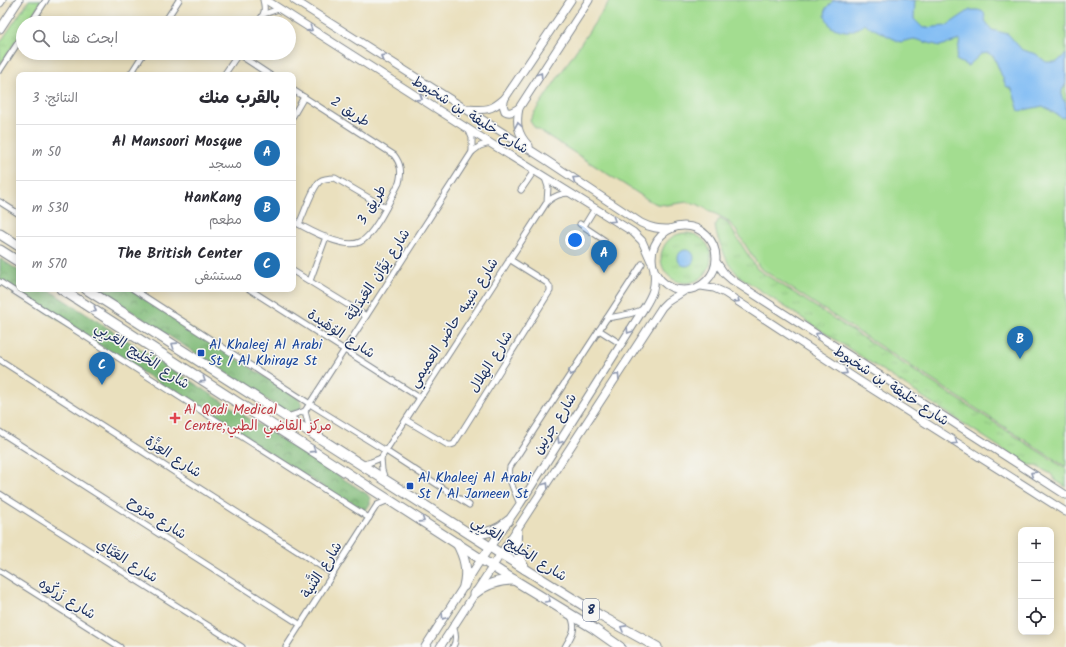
<!DOCTYPE html>
<html lang="ar">
<meta charset="utf-8">
<style>
body{margin:0;font-family:Kalam,"Playpen Sans Arabic",sans-serif;background:#f2f2f3;color:#2b2b33;direction:rtl}
.controls{position:absolute;right:12px;bottom:12px;display:grid;overflow:hidden;border-radius:8px;box-shadow:0 2px 10px #0003}
.controls button{width:36px;height:36px;display:grid;place-items:center;padding:0;border:0;border-bottom:1px solid #e1e1e2;background:#fff;color:#2b2b33;font:20px sans-serif}
.you{position:absolute;left:575px;top:240px;width:14px;height:14px;margin:-10px;border:3px solid #fff;border-radius:50%;background:#1a73e8;box-shadow:0 0 0 6px #1a73e833}
.badge{display:grid;place-items:center;width:26px;height:26px;border-radius:50%;background:#1f6fb2;color:#fff;font-size:13px;font-weight:700}
.pin{position:absolute;translate:-50% -33px;filter:drop-shadow(0 1px 2px #0008)}
.pin::after{content:'';position:absolute;top:21px;width:14px;height:12px;background:inherit;clip-path:polygon(0 0,100% 0,50% 100%)}
.list{margin:0;padding:0;list-style:none}
h2{display:flex;justify-content:space-between;align-items:center;height:52px;margin:0;padding:0 16px;font-size:17px}
h2 small{font-size:13px;font-weight:400;color:#7c7c81}
.list li{display:grid;grid-template-columns:26px 1fr auto;gap:12px;align-items:center;box-sizing:border-box;height:56px;padding:0 16px;border-top:1px solid #e1e1e2}
.list b{display:block;font-size:15px;white-space:nowrap}
.list p{margin:0;font-size:13px;white-space:nowrap;color:#7c7c81}
.list em{font-size:13px;font-style:normal;color:#7c7c81}
.icon{flex:none;width:22px;height:22px;fill:none;stroke:currentColor;stroke-width:2;stroke-linecap:round;stroke-linejoin:round}
.map{position:relative;flex:none;width:1066px;height:647px;overflow:hidden;direction:ltr}
.search{position:absolute;background:#fff;box-shadow:0 2px 10px #0003;left:16px;top:16px;width:280px;height:44px;display:flex;align-items:center;gap:10px;box-sizing:border-box;padding:0 14px;border-radius:22px;color:#7c7c81;font-size:15px}
.panel{position:absolute;background:#fff;box-shadow:0 2px 10px #0003;left:16px;top:72px;width:280px;height:220px;border-radius:8px;direction:rtl}
.map>svg:first-child{display:block}
.grass{fill:url(#grass-tufts);stroke:#5f8677}
.forest{fill:url(#forest-crowns);stroke:#4e766c}
.pitch{fill:#a3dd90;stroke:#5f8677}
.water{fill:#82bdf4;stroke:#4e76a9}
.lines{fill:none;stroke-linecap:round;stroke-linejoin:round}
.street-casing{stroke:#82888e;stroke-width:7}
.secondary-casing{stroke:#82888e;stroke-width:9}
.highway-casing{stroke:#82888e;stroke-width:11}
.street{stroke:#fff;stroke-width:5}
.secondary{stroke:#fff;stroke-width:7}
.highway{stroke:#fff;stroke-width:9}
.oneway{stroke:#8d97ae}
.transit-dot{fill:#1a4fb4;stroke:#f6f6f2;stroke-width:1.5}
.health-dot{fill:#e0444e;stroke:#f6f6f2;stroke-width:1.5}
.labels{text-anchor:middle;dominant-baseline:central;stroke-width:3;stroke-linejoin:round;paint-order:stroke}
.shield{fill:#f6f6f2;stroke:#5d6b8a;stroke-width:1}
.shield-label{font-size:13px;font-weight:bold;fill:#1b2f5e}
.street-label{font-size:14px;fill:#1b2f5e;stroke:#f6f6f2}
.transit-label{font-size:14px;fill:#164399;stroke:#f6f6f2;text-anchor:start}
.health-label{font-size:14px;fill:#be3a42;stroke:#f6f6f2;text-anchor:start}
</style>
<div class="map">
<svg width="1066" height="647" viewBox="0 0 1066 647">
<defs>
<pattern id="grass-tufts" width="24" height="20" patternUnits="userSpaceOnUse"><rect width="24" height="20" fill="#a3dd90"/><path d="M3 7l-1-3M5 7V3M7 7l1-3M15 17l-1-3M17 17v-4M19 17l1-3" fill="none" stroke="#8cbe7f"/></pattern>
<pattern id="forest-crowns" width="20" height="18" patternUnits="userSpaceOnUse"><rect width="20" height="18" fill="#82bc7a"/><path d="M2 6a3 3 0 1 1 6 0M12 15a3 3 0 1 1 6 0" fill="none" stroke="#6a9967"/></pattern>
</defs>
<rect width="100%" height="100%" fill="#f6f6f2"/>
<filter id="ink" filterUnits="userSpaceOnUse"><feTurbulence type="fractalNoise" baseFrequency=".025" numOctaves="2"/><feDisplacementMap in="SourceGraphic" scale="8" xChannelSelector="R" yChannelSelector="G"/><feConvolveMatrix kernelMatrix="1 2 1 2 8 2 1 2 1" color-interpolation-filters="sRGB"/></filter>
<filter id="wash" filterUnits="userSpaceOnUse"><feTurbulence type="fractalNoise" baseFrequency=".012" numOctaves="4" result="noise"/><feDisplacementMap in="SourceGraphic" scale="16" xChannelSelector="R" yChannelSelector="G"/><feGaussianBlur stdDeviation="0.9" result="paint"/><feColorMatrix in="noise" values="0 0 0 0 0 0 0 0 0 0 0 0 0 0 0 0 0 1.4 0 .05"/><feComposite in="paint" operator="in"/></filter>
<g filter="url(#wash)">
<rect width="100%" height="100%" fill="#eae0be"/>
<!-- grass -->
<g class="grass">
<polygon points="29,0 42,0 27,23 23,23 23,30 0,65 0,43"/>
<polygon points="720,218 727,222 757,269 1066,469 1066,487 1055,480 1051,474 1034,465 1027,465 770,297 739,276 728,263 717,236 715,226"/>
<circle cx="686" cy="258" r="25"/>
</g>
<!-- forest -->
<g class="forest">
<polygon points="1,259 19,271 19,289 47,289 367,494 370,498 370,504 366,510 359,510 0,282 0,260"/>
<path d="M100 289H130L299 399C303 404 302 407 298 411L287 413 102 292Z"/>
</g>
<!-- pitch -->
<polygon class="pitch" points="610,0 1066,0 1066,467 760,268 735,229 727,220 697,204 687,202 667,205 657,204 650,201 534,127 530,121 532,116"/>
<!-- water -->
<g class="water">
<path d="M834 0H915L914 19 923 28 946 26 970 10H978L984 12 986 23 992 30 1008 34 1022 50 1036 54 1046 62H1057L1066 54V82L1062 91V98L1066 103V116L1062 118 1043 106 1019 111 1012 89 1006 86 994 57 988 53 981 54 968 66 956 60 960 40 940 46 914 39 900 42 864 24C850 34 846 32 831 27L825 16 826 8Z"/>
<circle cx="686" cy="258" r="8"/>
</g>
</g>
<g filter="url(#ink)">
<g class="lines">
<!-- street casing -->
<g class="street-casing">
<g id="street">
<polyline points="264,14 279,9"/>
<polyline points="31,23 46,0"/>
<polyline points="164,23 179,0"/>
<path d="M258 23C264 14 266 11 263 0"/>
<polyline points="238,54 270,75"/>
<polyline points="0,70 23,35"/>
<polyline points="130,75 144,53"/>
<polyline points="224,75 239,53"/>
<path d="M293 90 394 155C401 164 402 172 399 183 391 198 374 236 360 242 344 250 307 229 293 221"/>
<polyline points="293,116 304,97"/>
<polyline points="468,128 472,138 472,152"/>
<polyline points="545,178 548,187 547,202"/>
<polyline points="521,190 534,171"/>
<polyline points="0,202 19,214"/>
<path d="M299 224C304 214 312 188 320 181 324 178 330 178 335 178L386 208"/>
<polyline points="580,224 604,240"/>
<polyline points="584,226 595,208"/>
<polyline points="293,271 366,316"/>
<polyline points="310,281 326,237"/>
<polyline points="0,282 369,518"/>
<polyline points="133,289 310,404 386,451 469,505"/>
<polyline points="249,289 420,398"/>
<path d="M607 318C619 316 632 315 643 309"/>
<polyline points="599,330 621,344"/>
<polyline points="0,360 333,574"/>
<polyline points="305,411 310,431"/>
<polyline points="287,417 305,411 472,152 480,146 490,143"/>
<polyline points="406,420 448,445 451,445 454,444 550,291 550,287 547,283 509,259"/>
<polyline points="0,432 301,625"/>
<polyline points="381,458 382,470 385,479"/>
<path d="M361 465 371 462 381 458 547 202C554 196 561 193 570 193"/>
<polyline points="0,494 242,647"/>
<path d="M520 504C515 492 507 479 510 467L642 264"/>
<polyline points="0,571 120,647"/>
<path d="M453 626C456 633 457 640 453 647"/>
<polyline points="286,647 377,505 389,500"/>
<path d="M565 647C572 634 577 630 571 616"/>
</g>
</g>
<!-- secondary casing -->
<g class="secondary-casing">
<g id="secondary">
<polyline points="266,0 490,143 633,232 642,241 651,261"/>
<path d="M294 0 546 160 641 223C651 228 658 229 670 229"/>
<polyline points="0,3 2,0"/>
<polyline points="0,29 19,0"/>
<path d="M505 98 503 105 505 111C510 114 514 111 519 108"/>
<path d="M465 109C484 110 490 112 505 98L571 0"/>
<path d="M529 146C517 134 516 123 519 108L589 0"/>
<circle cx="684" cy="258" r="32"/>
<polyline points="717,263 724,273 732,280 1066,495"/>
<polyline points="701,286 714,288 725,293 858,380 1066,512"/>
<path d="M425 647 476 567 520 504 644 308C652 295 656 287 654 271"/>
<polyline points="440,647 662,307 667,302 684,291"/>
</g>
</g>
<!-- highway casing -->
<g class="highway-casing">
<g id="highway">
<polyline points="0,234 19,246"/>
<polyline points="0,250 19,262"/>
<polyline points="61,289 501,572 593,628 620,647"/>
<polyline points="86,289 501,554 599,615 657,647"/>
<path d="M517 530C515 544 517 557 525 569"/>
<path d="M469 533C484 535 497 531 508 521"/>
<path d="M457 543C465 558 468 570 464 586"/>
<path d="M474 594C486 584 499 580 514 580"/>
</g>
</g>
<!-- street -->
<use href="#street" class="street"/>
<!-- secondary -->
<use href="#secondary" class="secondary"/>
<!-- highway -->
<use href="#highway" class="highway"/>
</g>
<!-- one-way arrows -->
<defs><path id="oneway-chevron" d="M-2-3.5L2.5 0L-2 3.5" fill="none" stroke-width="1.6" stroke-linecap="round" stroke-linejoin="round"/></defs>
<g class="oneway">
<use href="#oneway-chevron" transform="translate(310 29) rotate(33)"/>
<use href="#oneway-chevron" transform="translate(383 57) rotate(-147)"/>
<use href="#oneway-chevron" transform="translate(540 75) rotate(-57)"/>
<use href="#oneway-chevron" transform="translate(420 98) rotate(32)"/>
<use href="#oneway-chevron" transform="translate(518 125) rotate(-101)"/>
<use href="#oneway-chevron" transform="translate(575 179) rotate(-146)"/>
<use href="#oneway-chevron" transform="translate(613 220) rotate(32)"/>
<use href="#oneway-chevron" transform="translate(737 300) rotate(33)"/>
<use href="#oneway-chevron" transform="translate(94 310) rotate(33)"/>
<use href="#oneway-chevron" transform="translate(629 331) rotate(123)"/>
<use href="#oneway-chevron" transform="translate(818 335) rotate(-147)"/>
<use href="#oneway-chevron" transform="translate(174 345) rotate(-147)"/>
<use href="#oneway-chevron" transform="translate(845 372) rotate(33)"/>
<use href="#oneway-chevron" transform="translate(571 373) rotate(123)"/>
<use href="#oneway-chevron" transform="translate(617 376) rotate(-57)"/>
<use href="#oneway-chevron" transform="translate(203 380) rotate(33)"/>
<use href="#oneway-chevron" transform="translate(560 441) rotate(122)"/>
<use href="#oneway-chevron" transform="translate(955 442) rotate(32)"/>
<use href="#oneway-chevron" transform="translate(313 450) rotate(33)"/>
<use href="#oneway-chevron" transform="translate(1033 474) rotate(-147)"/>
<use href="#oneway-chevron" transform="translate(546 485) rotate(-57)"/>
<use href="#oneway-chevron" transform="translate(422 520) rotate(33)"/>
<use href="#oneway-chevron" transform="translate(548 600) rotate(31)"/>
<use href="#oneway-chevron" transform="translate(444 617) rotate(123)"/>
<use href="#oneway-chevron" transform="translate(623 628) rotate(-151)"/>
</g>
</g>
<!-- markers -->
<g class="transit-dot">
<rect x="197" y="349" width="8" height="8" rx="2"/>
<rect x="406" y="482" width="8" height="8" rx="2"/>
</g>
<path class="health-dot" d="M173 412h4v4h4v4h-4v4h-4v-4h-4v-4h4z"/>
<g class="labels">
<!-- shield labels -->
<rect class="shield" x="583" y="599" width="16" height="22" rx="3"/>
<g class="shield-label">
<text x="591" y="610">8</text>
</g>
<!-- street labels -->
<g class="street-label">
<text transform="translate(350 112) rotate(33)">طريق 2</text>
<text transform="translate(470 115) rotate(32)">شارع خليفة بن شخبوط</text>
<text transform="translate(372 205) rotate(-59)">طريق 3</text>
<text transform="translate(378 275) rotate(-57)">شارع يَوَّان العَبدَلِيَّة</text>
<text transform="translate(454 323) rotate(-57)">شارع شيبه حاضر العميمي</text>
<text transform="translate(341 334) rotate(33)">شارع الوُهَيدة</text>
<text transform="translate(142 356) rotate(33)">شارع الخَلِيج العَربِي</text>
<text transform="translate(491 362) rotate(-58)">شارع الهِلال</text>
<text transform="translate(891 386) rotate(33)">شارع خليفة بن شخبوط</text>
<text transform="translate(555 424) rotate(-58)">شارع جرنين</text>
<text transform="translate(173 457) rotate(33)">شارع العِزَّة</text>
<text transform="translate(157 518) rotate(33)">شارع مرَوح</text>
<text transform="translate(519 549) rotate(32)">شارع الخَلِيج العَربِي</text>
<text transform="translate(127 561) rotate(32)">شارع العَيَّاي</text>
<text transform="translate(322 570) rotate(-58)">شارع الثَّنية</text>
<text transform="translate(67 599) rotate(32)">شارع زَركُوه</text>
</g>
<!-- transit labels -->
<g class="transit-label">
<text x="209" y="345">Al Khaleej Al Arabi<tspan x="209" dy="16">St / Al Khirayz St</tspan></text>
<text x="418" y="478">Al Khaleej Al Arabi<tspan x="418" dy="16">St / Al Jarneen St</tspan></text>
</g>
<!-- health labels -->
<g class="health-label">
<text x="184" y="410">Al Qadi Medical<tspan x="184" dy="16">Centre;مركز القاضي الطبي</tspan></text>
</g>
</g>
</svg>
<div class="controls">
<button>+</button>
<button>−</button>
<button><svg class="icon" aria-label="locate" viewBox="0 0 24 24"><circle cx="12" cy="12" r="6"/><path d="M12 2v4M12 18v4M2 12h4M18 12h4"/></svg></button>
</div>
<div class="you"></div>
<div class="pin badge" style="left:604px;top:273px">A</div>
<div class="pin badge" style="left:1020px;top:359px">B</div>
<div class="pin badge" style="left:102px;top:385px">C</div>
<div class="search"><svg class="icon" aria-label="search" viewBox="0 0 24 24"><circle cx="10" cy="10" r="6"/><path d="M15 15l6 6"/></svg>ابحث هنا</div>
<section class="panel">
<h2>بالقرب منك<small>النتائج: 3</small></h2>
<ul class="list">
<li><span class="badge">A</span><div><b>Al Mansoori Mosque</b><p>مسجد</p></div><em>50 m</em></li>
<li><span class="badge">B</span><div><b>HanKang</b><p>مطعم</p></div><em>530 m</em></li>
<li><span class="badge">C</span><div><b>The British Center</b><p>مستشفى</p></div><em>570 m</em></li>
</ul>
</section>
</div>
